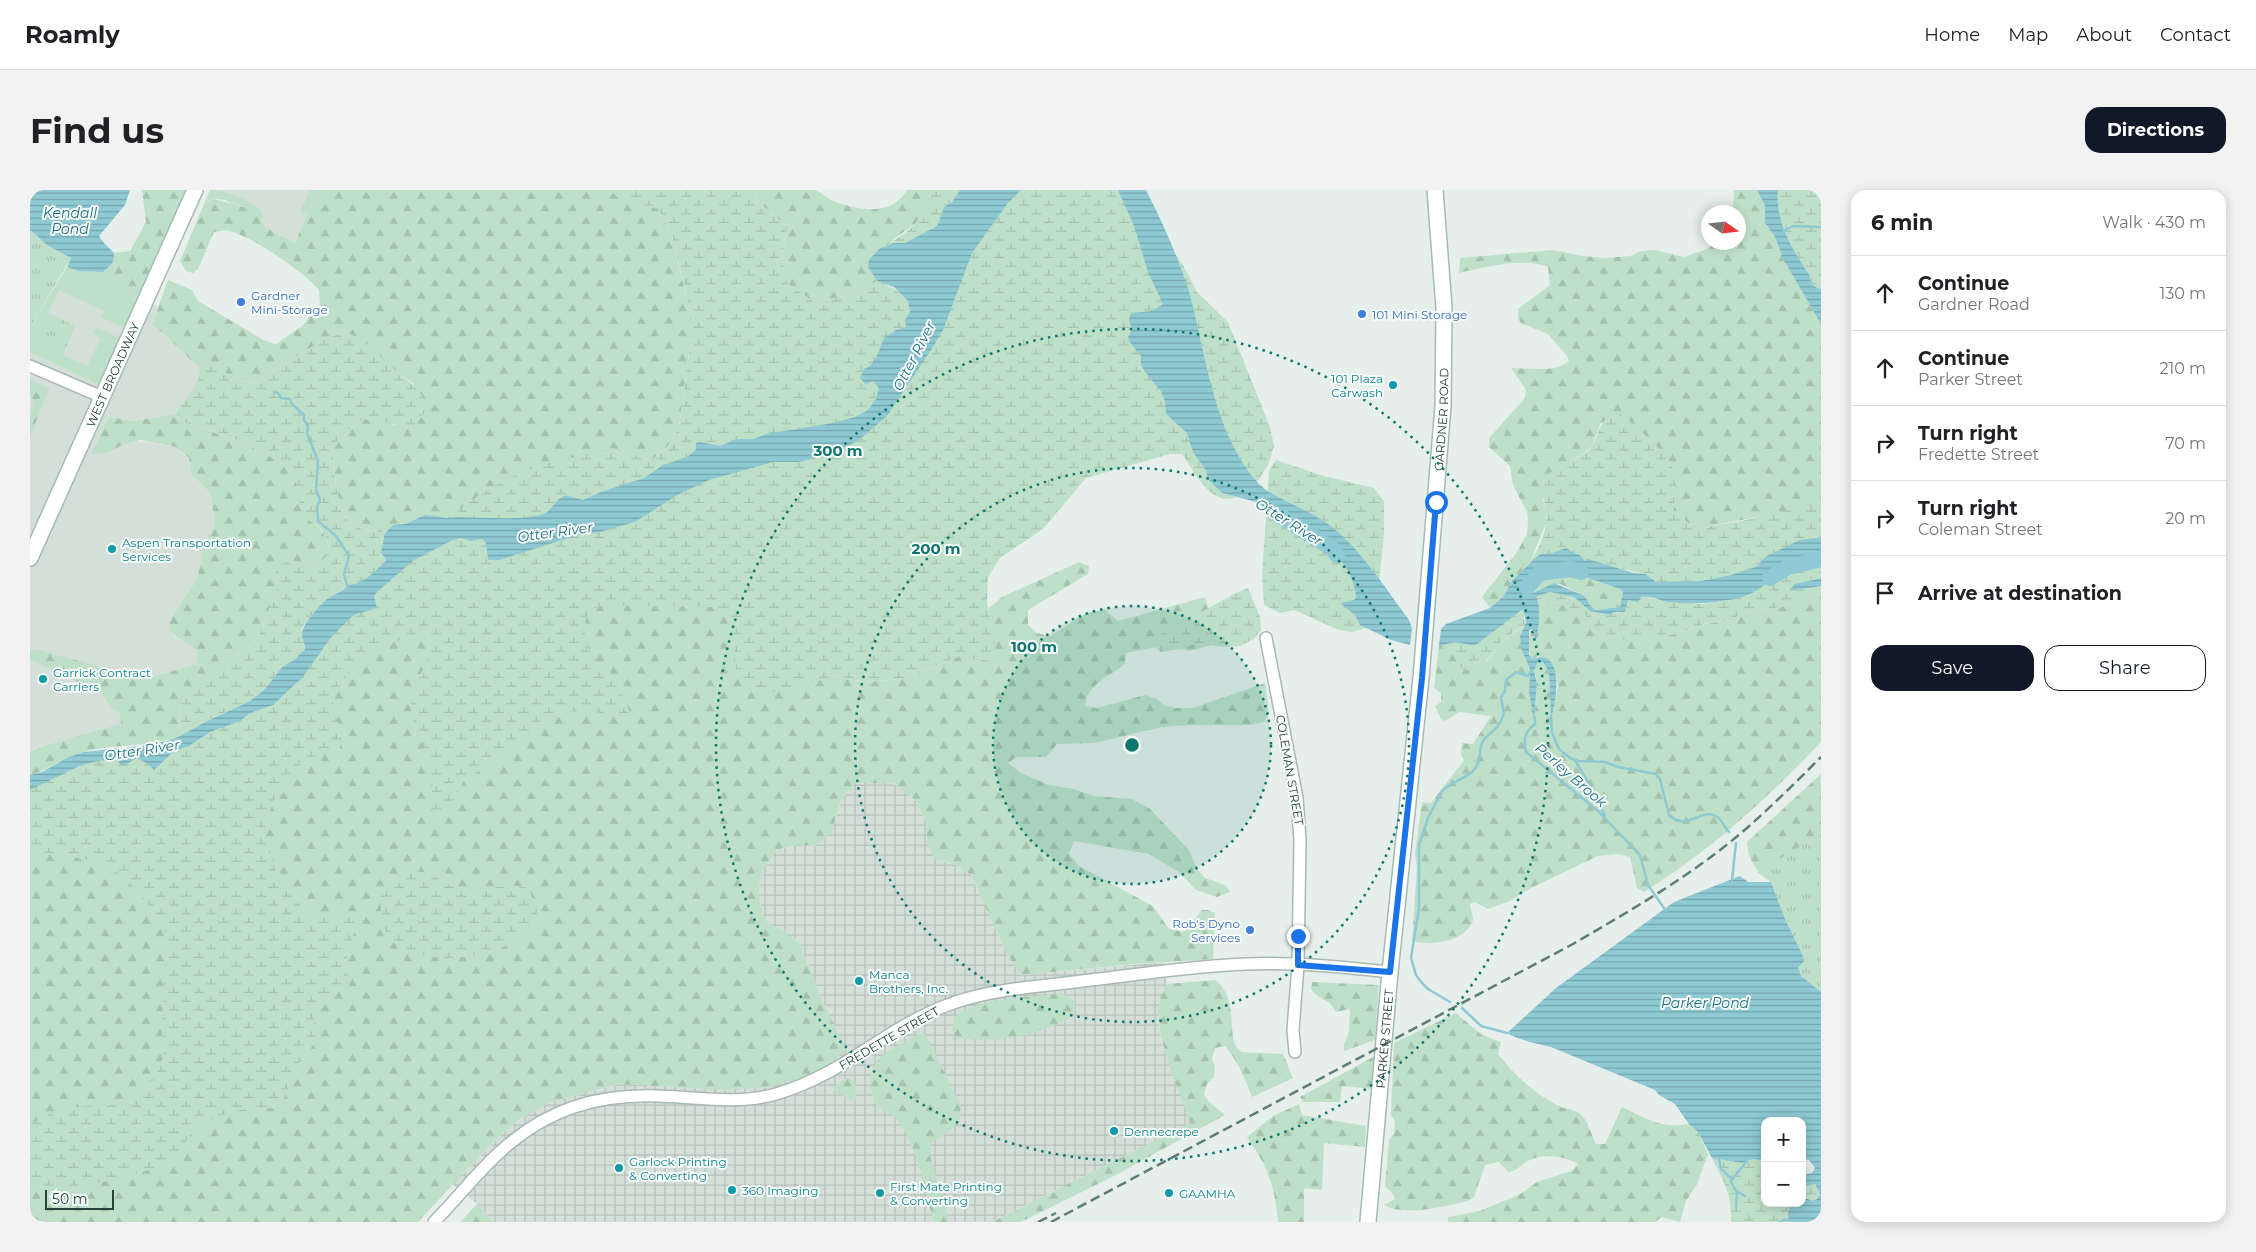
<!DOCTYPE html>
<meta charset="utf-8">
<style>
body{margin:0;font-family:Montserrat,sans-serif;background:#f2f2f2;color:#202124}
.controls{position:absolute;right:15px;bottom:15px;display:grid;overflow:hidden;border-radius:10px;box-shadow:0 2px 12px #0003}
.controls button{width:45px;height:45px;display:grid;place-items:center;padding:0;border:0;border-bottom:1px solid #e0e0e0;background:#fff;color:#202124;font:25px sans-serif}
.compass{position:absolute;left:1671px;top:15px;width:45px;height:45px;border-radius:50%;background:#fff;box-shadow:0 2px 12px #0003;rotate:104deg}
.scale{position:absolute;left:15px;bottom:12px;width:69px;box-sizing:border-box;padding-left:5px;border:2px solid #24423a;border-top:0;font-size:14px;line-height:18px;white-space:nowrap;color:#24423a;-webkit-text-stroke:4px #f7fbf9;paint-order:stroke}
.stop{position:absolute;width:15px;height:15px;margin:-11px;border:4px solid #1a73e8;border-radius:50%;background:#fff}
.stop.end{background:#1a73e8;border-color:#fff;box-shadow:0 1px 5px #0008}
.list{margin:0;padding:0;list-style:none}
h2{display:flex;justify-content:space-between;align-items:center;height:65px;margin:0;padding:0 20px;font-size:21px}
h2 small{font-size:16px;font-weight:400;color:#757577}
.list li{display:grid;grid-template-columns:32px 1fr auto;gap:15px;align-items:center;box-sizing:border-box;height:75px;padding:0 20px;border-top:1px solid #e0e0e0}
.list b{display:block;font-size:19px;white-space:nowrap}
.list p{margin:0;font-size:16px;white-space:nowrap;color:#757577}
.list em{font-size:16px;font-style:normal;color:#757577}
.actions{display:flex;gap:10px;padding:15px 20px}
.actions a{flex:1;padding:11px 0;border:1px solid #111827;border-radius:15px;text-align:center;font-size:18px;color:#111827}
.actions .main{background:#111827;color:#fff}
.icon{flex:none;width:28px;height:28px;fill:none;stroke:currentColor;stroke-width:2;stroke-linecap:round;stroke-linejoin:round}
.map{position:relative;flex:none;width:1791px;height:1032px;overflow:hidden;border-radius:15px}
header{display:flex;align-items:center;gap:30px;box-sizing:border-box;height:70px;padding:0 25px;background:#fff;border-bottom:1px solid #e0e0e0}
header strong{font-size:24px}
nav{display:flex;gap:28px;margin-inline-start:auto;font-size:18px}
.intro{display:flex;align-items:center;justify-content:space-between;box-sizing:border-box;height:120px;padding:0 30px}
h1{margin:0;font-size:35px}
.button{padding:12px 22px;border-radius:15px;background:#111827;color:#fff;font-size:18px;font-weight:700}
main{display:flex;gap:30px;padding:0 30px}
aside{flex:1;background:#fff;border-radius:15px;box-shadow:0 2px 12px #0003}
.map>svg:first-child{display:block}
.built{fill:#d4dfda}
.industrial{fill:url(#industrial-grid)}
.grass{fill:#bfe0c8}
.forest{fill:url(#forest-firs)}
.wetland{fill:url(#wetland-marsh)}
.park{fill:url(#park-tufts)}
.water{fill:url(#water-rules);fill-rule:evenodd}
.lines{fill:none;stroke-linecap:round;stroke-linejoin:round}
.stream{stroke:#8ec9d4;stroke-width:2.5}
.river{stroke:#8ec9d4;stroke-width:16}
.minor-casing{stroke:#a8b8b2;stroke-width:14}
.secondary-casing{stroke:#a4bbb3;stroke-width:18}
.minor{stroke:#fff;stroke-width:11}
.secondary{stroke:#fff;stroke-width:15}
.rail{stroke:#5f7d75;stroke-width:2.5;stroke-dasharray:10 5;stroke-linecap:butt}
.route{stroke:#1a73e8;stroke-width:6}
.ring{fill:none;stroke:#0f766e;stroke-width:2.5;stroke-dasharray:2.5 5}
.shop-dot{fill:#3f7fe0;stroke:#f7fbf9;stroke-width:2}
.culture-dot{fill:#0f9aa8;stroke:#f7fbf9;stroke-width:2}
.labels{text-anchor:middle;dominant-baseline:central;stroke-width:4;stroke-linejoin:round;paint-order:stroke}
.shop-label{font-size:12px;fill:#366cbe;stroke:#f7fbf9;text-anchor:start}
.street-label{font-size:12px;fill:#24423a;stroke:#f7fbf9}
.culture-label{font-size:12px;fill:#0d838f;stroke:#f7fbf9;text-anchor:start}
.water-label{font-size:14px;font-style:italic;fill:#1c6f80;stroke:#f7fbf9}
.centre{fill:#0f766e;stroke:#f7fbf9;stroke-width:2.5}
.ring-label{font-size:15px;text-anchor:middle;font-weight:bold;fill:#0f766e;stroke:#f7fbf9;stroke-width:4;stroke-linejoin:round;paint-order:stroke}
</style>
<header>
<strong>Roamly</strong>
<nav><a>Home</a><a>Map</a><a>About</a><a>Contact</a></nav>
</header>
<div class="intro"><h1>Find us</h1><a class="button">Directions</a></div>
<main>
<div class="map">
<svg width="1791" height="1032" viewBox="0 0 1791 1032">
<defs>
<pattern id="industrial-grid" width="8" height="8" patternUnits="userSpaceOnUse" patternTransform="scale(1.25)"><rect width="8" height="8" fill="#d4dfda"/><path d="M0 4h8M4 0v8" fill="none" stroke="#b6c1bc"/></pattern>
<pattern id="forest-firs" width="22" height="20" patternUnits="userSpaceOnUse" patternTransform="scale(1.25)"><rect width="22" height="20" fill="#bfe0c8"/><path d="M5 1l3.5 6h-7zM16 11l3.5 6h-7z" fill="#a4c1ad"/></pattern>
<pattern id="wetland-marsh" width="20" height="14" patternUnits="userSpaceOnUse" patternTransform="scale(1.25)"><rect width="20" height="14" fill="#bfe0c8"/><path d="M1 5h8M5 5V1M11 12h8M15 12V8" fill="none" stroke="#a4c1ad"/></pattern>
<pattern id="park-tufts" width="24" height="20" patternUnits="userSpaceOnUse" patternTransform="scale(1.25)"><rect width="24" height="20" fill="#bfe0c8"/><path d="M3 7l-1-3M5 7V3M7 7l1-3M15 17l-1-3M17 17v-4M19 17l1-3" fill="none" stroke="#a4c1ad"/></pattern>
<pattern id="water-rules" width="6" height="5" patternUnits="userSpaceOnUse" patternTransform="scale(1.25)"><rect width="6" height="5" fill="#8ec9d4"/><path d="M0 2.5h6" fill="none" stroke="#74a5ad"/></pattern>
</defs>
<rect width="100%" height="100%" fill="#e6efeb"/>
<!-- built -->
<g class="built">
<polygon points="180,0 288,0 265,53 235,37"/>
<polygon points="37,77 48,81 73,82 128,117 122,135 133,143 163,172 169,178 170,188 166,198 150,216 146,224 104,231 79,227 62,264 79,262 90,256 108,251 146,257 159,269 161,284 177,300 182,309 182,317 185,327 183,340 175,351 167,389 140,430 140,441 145,447 162,455 168,462 166,474 115,489 85,481 91,535 20,554 0,562 0,137"/>
</g>
<!-- industrial -->
<polygon class="industrial" points="848,592 863,593 886,611 896,632 897,653 912,671 929,676 941,685 977,764 991,785 1134,772 1137,794 1132,801 1129,834 1132,854 1161,933 962,1032 464,1032 447,1014 423,994 474,942 493,927 519,913 590,894 661,896 816,860 792,810 769,752 755,741 739,734 732,723 728,702 733,680 746,660 767,655 785,656 805,633 811,611 825,593"/>
<!-- grass -->
<g class="grass">
<path d="M180 0C195 0 226 10 233 24L231 32C223 18 201 9 185 9 182 9 177 12 174 14Z"/>
<polygon points="280,0 288,0 277,25 270,21"/>
<polygon points="37,77 48,81 73,82 110,104 95,138 71,127 74,121 29,100 18,123 45,136 33,165 57,176 71,148 63,144 67,137 90,148 69,195 0,162 0,137"/>
</g>
<!-- forest -->
<g class="forest">
<path d="M112 0H158L110 104 73 82C80 76 85 72 84 63L100 61 116 32Z"/>
<path d="M288 0H628V19L642 46 660 123V155L649 237 638 256 622 270 584 259 426 327 417 329 395 325 375 334 363 335 355 343C341 341 325 340 315 328 309 321 301 269 304 259 307 245 322 237 333 229L350 231 364 235 384 194 312 143 293 150 222 194 172 174 169 178 133 143 122 135 138 90 162 100 168 111 233 150 246 154 272 136 290 114 289 100C272 80 225 49 200 41 195 40 189 41 184 42L168 79 163 83 156 81 150 71 174 14 184 9 217 18 227 25 235 37 265 53Z"/>
<path d="M719 0C733 0 773 0 785 0 790 2 796 7 801 10 826 20 861 28 877 0H901C896 38 877 34 856 57 845 60 842 67 838 77L847 91C828 104 807 108 784 112L757 93 752 70 757 36 733 16Z"/>
<path d="M1704 0H1727L1735 16V33L1745 47 1753 69 1791 134V315L1674 337 1658 333 1644 321 1639 271 1623 254 1571 232 1562 256 1553 264 1541 270 1513 310 1517 324 1515 336 1500 372 1481 392 1474 405 1460 418 1452 407 1487 362 1497 344 1498 332 1497 322 1483 295 1480 276 1459 257V248L1495 208 1496 200 1481 178C1498 178 1526 183 1539 171L1537 166 1518 144 1491 133 1488 128V119L1520 95 1518 77C1491 67 1456 77 1429 83L1430 68 1523 60 1552 66 1575 68 1600 66 1611 61 1625 60 1654 67 1677 59 1685 53 1708 52V22H1703Z"/>
<polygon points="0,189 19,198 0,247 0,227 3,211 0,205"/>
<path d="M146 224 153 232 213 252 255 275 266 291 278 329 290 339 297 350 299 359 295 368 285 375 259 372 245 386 248 395 230 444 221 456 201 469 149 517 150 546C119 558 85 553 54 562 34 568 19 580 0 585V562L20 554 91 534 89 522 84 520 71 503 0 469V460H9L115 489 166 474 168 462C160 452 148 450 140 441V430L167 389 175 351 183 340 185 327 182 317V309L177 300 161 284 159 268 146 257 110 250 90 256 79 262 61 265 79 227 104 231Z"/>
<path d="M1049 372 1059 376 1058 384 998 420V435L1007 443 1020 446 1056 423 1075 420 1088 431 1175 407 1189 453 1160 461 1132 456 1096 463 1095 474C1080 486 1056 495 1055 516L1067 518 1115 505 1127 509 1133 515 1146 518H1163L1235 493 1239 523 1234 532 1220 535H1159L1132 537 1064 553 1027 554 1016 567H986L978 573 991 583 1019 595 1044 599 1063 606 1102 609 1120 619 1159 660 1166 677 1175 688 1195 695 1200 702 1187 707 1166 700 1149 682 1119 664 1044 651 1039 664 1049 676 1123 716 1139 739 1154 742 1172 720H1179L1185 723 1183 769 1105 774 991 785 977 764 941 685 929 676 904 668 897 653 896 632 886 611 863 593H825L811 611 801 644 785 656 767 655 746 660 733 680 728 702 732 723 739 734 755 741 769 752 792 810 817 860 785 883 739 897 696 900 590 894 519 913 493 927 474 942 446 970 388 1032H0V633L314 461 664 387 766 496 805 486 834 492 874 489 928 467 964 440 960 430 959 418 972 407Z"/>
<path d="M1524 380 1547 384 1590 399 1593 402 1590 417 1566 420 1561 417 1555 406 1530 394 1520 395 1503 403 1501 401C1502 388 1513 381 1524 380Z"/>
<path d="M1791 399V552C1737 609 1680 661 1614 702L1607 698 1600 667 1588 664 1568 666 1499 699 1480 711 1458 719 1445 712 1440 714C1440 720 1445 726 1442 733 1433 752 1400 756 1382 751L1387 677 1385 664 1392 612 1401 613 1434 570 1431 565 1432 553 1443 554 1461 526 1429 522 1415 531 1411 529 1405 516 1411 512V503L1404 498 1409 455 1417 454 1429 475 1457 471 1474 450 1493 437 1490 446 1491 458 1500 479 1499 502 1504 519 1503 526C1507 516 1506 505 1507 494 1507 484 1501 480 1508 471L1513 472 1519 482 1521 527 1528 497 1526 483 1509 466 1502 469 1500 467 1498 449 1501 439 1506 444V452L1509 414 1526 412 1552 423 1560 430 1563 440 1576 449 1647 444 1674 434 1699 430 1712 424 1756 416Z"/>
<path d="M1791 584V802L1741 692C1726 681 1718 671 1717 652Z"/>
<path d="M1186 790C1212 813 1193 851 1212 862L1253 864 1263 888 1222 907C1215 889 1208 871 1195 856L1185 858 1182 869 1185 876 1184 887 1177 894 1174 904 1178 911 1195 925 1084 986 999 1028 990 1032H962L1160 933C1150 899 1112 826 1137 794Z"/>
<path d="M1282 792 1349 795 1345 850 1314 861V854L1319 842 1320 819 1306 822C1299 808 1289 810 1281 799Z"/>
<path d="M1033 804 1045 812V819L1042 826C1014 845 958 855 926 847L923 840 924 827C948 808 1003 806 1033 804Z"/>
<path d="M1426 823 1452 845 1471 852 1468 864C1485 885 1503 903 1527 915 1534 919 1543 919 1549 923 1558 929 1561 945 1566 954H1575L1592 917C1617 929 1630 939 1659 934L1668 942 1678 964 1667 994 1656 1011 1650 1032 1632 1027 1625 1032H1418V1027L1450 1021 1490 1004 1507 992 1541 981 1548 974C1535 966 1512 963 1498 971 1489 976 1489 980 1478 982L1469 972 1455 975 1444 1007 1438 1011C1415 1016 1375 1027 1354 1015L1365 1009 1362 1003 1355 996 1359 950 1364 943 1365 931 1361 925 1364 853Z"/>
<path d="M894 842 931 916 929 930 920 941 901 953 900 966 919 1032H904C895 1003 888 960 871 935 865 926 855 920 846 916 828 868 859 861 894 842Z"/>
<polygon points="1345,866 1343,899 1312,896 1310,912 1273,912 1270,907"/>
<polygon points="820,888 826,896 826,909 824,912 804,901 804,897 815,889"/>
<path d="M1269 914 1272 925 1336 936 1335 957 1294 953 1292 1000 1274 998V1032H1248C1245 996 1238 977 1217 947L1243 926Z"/>
<polygon points="447,1014 464,1032 430,1032 431,1031"/>
</g>
<!-- wetland -->
<g class="wetland">
<path d="M581 0H719L733 16 757 36 752 70 757 93 784 112C807 108 828 104 847 91 859 95 882 106 880 122 879 127 876 132 876 137L866 140 860 145 868 160 977 0H1099L1153 75 1167 102 1198 132 1240 237 1244 256 1238 275 1227 292 1170 273 1192 303 1207 307C1180 317 1165 282 1152 264H1140L1056 288 1013 339 970 368 958 387 957 413 964 440 966 467 960 471 928 467 874 489 834 492 805 486 745 502 721 497 706 480 703 447 696 428 681 417 573 415 559 420C539 468 594 485 600 525L575 524 553 519 529 523 496 549 434 591 412 631 404 629C400 612 404 596 401 579 397 556 377 534 382 510 385 492 399 469 405 450 397 448 387 446 378 448 349 454 305 484 303 517 303 523 312 539 314 546L309 559 279 568 252 590 238 626 234 645 246 678 245 687 268 712 278 727C294 729 308 722 324 730L326 739 317 762 318 793 310 799 291 806 283 817 286 850 279 861 271 866 266 884 252 912 243 918 211 920 188 926 164 939 145 968 127 978 44 999 0 996V934L31 918 93 914 126 885 134 865 131 839 136 770 134 736 108 701 76 673 0 660V593L47 569 116 562 231 516 390 356 437 313 465 295 507 276 582 258 622 270 638 256 649 237 660 155V123L653 92 642 46 628 19 587 7Z"/>
<path d="M901 0H930L922 12 914 17 907 36 875 53 858 55C881 39 897 30 901 0Z"/>
<path d="M1748 0H1791V99C1784 97 1780 94 1780 86 1763 60 1745 32 1748 0Z"/>
<path d="M312 143C333 144 347 165 363 178 381 194 416 215 380 237L333 229C322 237 307 245 304 260 301 269 309 321 315 328 325 340 341 341 355 343L354 366 357 370C346 380 335 394 318 395 313 401 308 402 302 406 295 410 274 432 272 439 271 446 275 452 275 459L264 470 252 477 235 499 220 511 174 532 150 546 149 517 157 503 176 485 221 456 230 444 248 395 245 386 247 375 259 372 285 375 295 368 299 359 297 350 291 339 278 329 270 316 266 291 255 275 213 252 153 232 146 224C154 207 172 198 169 178L172 174C190 177 205 189 222 194L293 150Z"/>
<path d="M1589 223C1602 233 1642 266 1644 282 1646 294 1644 309 1644 321L1658 333 1674 337 1712 331 1755 320 1791 314V347H1785L1735 367 1728 376 1701 385 1671 391 1632 393 1621 390 1615 384 1555 371 1551 366 1536 358 1521 364 1450 439 1416 434C1431 431 1447 427 1459 419 1470 412 1474 403 1481 393 1486 385 1494 380 1499 373 1507 363 1514 347 1516 334 1518 317 1508 302 1518 286 1528 270 1552 271 1562 256 1571 242 1569 225 1589 223Z"/>
<polygon points="1246,270 1294,286 1344,298 1354,311 1354,344 1350,384 1336,438 1322,442 1309,440 1264,420 1250,423 1234,415 1232,386 1239,281"/>
<polygon points="1791,368 1791,388 1779,390 1759,401 1791,396 1791,399 1756,416 1712,424 1699,430 1674,434 1647,444 1588,450 1576,449 1563,440 1560,430 1552,423 1526,412 1509,414 1506,407 1520,402 1544,407 1560,421 1580,425 1584,422 1589,423 1596,419 1598,410 1616,406 1636,412 1671,414 1695,411 1717,406 1746,387 1764,372"/>
<polygon points="1218,398 1230,427 1231,440 1224,449 1210,456 1194,457 1166,453 1151,459 1130,462 1126,457 1128,446 1202,405"/>
<path d="M1493 419 1495 435C1488 440 1479 445 1472 452 1461 465 1454 479 1435 480L1429 475 1417 454 1421 452 1446 455Z"/>
<polygon points="383,681 400,683 418,695 437,702 481,695 498,698 507,717 506,734 489,749 463,762 420,769 393,765 370,759 361,750 351,733 351,705 364,690"/>
<path d="M1682 968 1712 973 1723 969 1735 971V1013H1766L1760 1016 1759 1032H1701C1702 1005 1694 992 1682 968Z"/>
<polygon points="1782,994 1785,994 1790,1004 1787,1009 1782,1011 1772,1006 1772,997"/>
</g>
<!-- park -->
<g class="park">
<polygon points="0,40 17,55 41,68 0,137"/>
<polygon points="18,123 45,136 36,157 8,144"/>
<polygon points="1791,644 1791,802 1771,786 1768,778 1773,766 1755,729 1741,692 1727,682"/>
</g>
<!-- water -->
<g class="water">
<path d="M0 0H100L95 15 69 46 74 53 84 63C85 72 80 76 73 82L48 81 37 77 41 68 17 55 0 40Z"/>
<path d="M930 0H991L978 13 942 63 913 140 901 160 857 226 829 250 801 265 768 272H743L679 290 649 304 605 332 570 342 545 346 469 370H458L456 352 452 349 440 351 431 348 423 350 384 370 348 401 344 406 347 418 324 425 311 437 299 450 273 487 243 515 220 523 210 531 180 542 159 556 144 561 124 580 118 574 107 568 93 576 89 573V569L68 571 49 576 0 600V585L12 582 39 567 54 562 118 555 137 551 150 546 175 532 220 511 235 499 252 477 264 470 275 459C275 453 272 449 272 444 272 434 291 413 299 408 306 403 313 402 318 395 334 394 346 380 357 370L351 363 355 343 363 335 375 334 395 325 417 328 426 327C454 327 484 331 511 325 522 323 527 304 538 306 543 307 548 309 553 310L571 302 614 288 633 275 657 267 666 260V253L670 252 690 256 707 249H724L736 244 803 233 825 227 838 220 846 209 849 198 843 191 836 194 830 188 834 179 840 176 847 166 854 148 866 140 876 137 875 130 880 122 878 111 864 97 847 91 838 77 839 70 849 59 863 53H875L907 36 914 17 922 12Z"/>
<path d="M1088 0H1116C1133 33 1149 69 1160 105 1173 154 1181 216 1206 261 1213 275 1225 293 1239 302 1259 314 1283 322 1302 337 1332 361 1356 399 1379 430L1382 438 1380 455 1361 450 1330 435 1325 425 1310 413 1324 410 1326 408C1325 373 1291 351 1265 334L1252 337 1247 325 1226 312 1192 303 1179 290 1176 281 1163 262 1157 243 1136 224 1135 211 1131 201 1115 182 1111 175V166L1099 151 1098 147 1102 140 1099 130 1101 123 1122 121 1133 114 1118 82 1104 36Z"/>
<path d="M1727 0H1748C1745 32 1763 60 1780 86 1780 94 1784 97 1791 99V134L1753 69 1745 47 1735 33V16Z"/>
<path d="M1791 347V368C1783 369 1772 368 1764 372 1748 380 1733 401 1713 407 1689 413 1662 415 1637 412 1628 410 1620 405 1611 407L1608 412 1598 410 1595 422H1584L1580 425 1560 421 1544 407 1520 402 1506 407C1512 415 1508 442 1506 452L1504 441 1501 439 1499 441V465L1502 469C1535 457 1527 511 1521 528L1519 482 1513 472 1508 471 1504 481 1507 493 1504 531 1499 502 1500 479 1491 458 1490 446 1496 432 1493 419 1446 455C1437 456 1429 451 1421 453 1415 454 1414 456 1409 455L1411 439 1416 434 1460 418 1474 406 1481 392 1504 369 1511 364 1522 363 1536 358 1551 366 1555 371 1558 369 1604 383 1615 384 1626 392 1671 391 1701 385 1728 376 1735 367 1755 357 1770 350ZM1524 380 1547 384 1590 399 1593 402 1590 417 1566 420 1561 417 1555 406 1524 393 1503 403 1501 401C1502 388 1513 381 1524 380Z"/>
<polygon points="1791,388 1791,396 1759,401 1765,394"/>
<path d="M1710 686 1718 692H1741L1755 729 1773 766 1774 771 1768 778 1771 786 1791 802V1032H1759L1758 1024 1760 1016 1766 1013H1772V1006L1782 1011 1787 1009 1790 1004 1785 994 1772 997V985L1782 983 1785 978 1779 970 1772 969V931H1735V971L1723 969 1712 973 1682 968 1668 942 1659 934 1645 914 1629 905 1625 900 1521 857C1506 853 1491 851 1477 843L1526 798 1644 712Z"/>
</g>
<g class="lines">
<!-- stream -->
<g class="stream">
<polyline points="1753,41 1763,36 1791,37"/>
<polyline points="244,202 248,203 251,208 260,209 262,214 274,225 274,230 278,236 277,243 288,271 286,301 290,309 287,317 288,331 306,346 319,366 314,384 318,399"/>
<path d="M1521 526 1522 543 1529 559 1540 568 1548 571 1575 572 1588 577 1626 584 1630 589 1639 625C1656 642 1671 618 1686 626 1692 629 1694 638 1699 642"/>
<path d="M1505 527V534C1495 541 1493 551 1496 562L1568 621 1610 665 1618 695 1636 721"/>
<polyline points="1545,570 1567,608 1575,627"/>
<polyline points="1702,690 1706,653"/>
<path d="M1420 812 1398 799 1392 793 1386 785 1381 768 1389 718V655L1398 628 1412 601C1421 592 1433 590 1442 582 1452 572 1448 565 1452 553 1456 543 1468 542 1473 526 1475 519 1471 514 1471 507L1475 501 1476 490 1486 482 1497 486 1501 482"/>
<polyline points="1432,818 1451,836 1477,843"/>
<polyline points="1689,969 1691,979 1702,989"/>
<polyline points="1715,1006 1705,1000 1701,991 1717,971"/>
<polyline points="1706,1017 1707,1003"/>
<polyline points="1750,1032 1753,1030 1760,1030"/>
</g>
<!-- river -->
<g class="river">
<polyline points="1245,323 1303,359 1307,365"/>
<polyline points="1740,388 1758,377 1791,369"/>
<polyline points="1497,397 1510,383 1541,379 1551,382"/>
</g>
<!-- minor casing -->
<g class="minor-casing">
<g id="minor">
<polyline points="0,176 72,207"/>
<polyline points="1236,448 1267,608 1270,650 1268,775 1263,840 1265,862"/>
<path d="M404 1032C427 1009 447 982 471 961 517 919 567 904 628 906 666 907 708 915 746 904 812 885 855 839 915 816 958 799 1006 797 1052 791 1106 785 1161 776 1216 774 1264 772 1313 777 1360 782"/>
</g>
</g>
<!-- secondary casing -->
<g class="secondary-casing">
<g id="secondary">
<path id="s1" d="M0 368 165 0"/>
<path id="s2" d="M1338 1032 1360 782 1391 488 1413 216 1414 118 1405 0"/>
</g>
</g>
<!-- minor -->
<use href="#minor" class="minor"/>
<!-- secondary -->
<use href="#secondary" class="secondary"/>
<!-- rail -->
<g class="rail">
<polyline points="1008,1032 1026,1023"/>
<path d="M1021 1032 1543 754C1603 719 1664 684 1717 638 1743 615 1767 591 1791 567"/>
</g>
</g>
<g class="lines">
<!-- route -->
<polyline class="route" points="1268,746 1268,775 1360,782 1392,488 1406,312"/>
</g>
<!-- distance rings -->
<circle cx="1102" cy="555" r="139" fill="#0f766e" fill-opacity=".12"/>
<g class="ring">
<circle cx="1102" cy="555" r="139"/>
<circle cx="1102" cy="555" r="277"/>
<circle cx="1102" cy="555" r="416"/>
</g>
<!-- markers -->
<g class="shop-dot">
<circle cx="211" cy="112" r="5"/>
<circle cx="1332" cy="124" r="5"/>
<circle cx="1220" cy="740" r="5"/>
</g>
<g class="culture-dot">
<circle cx="1363" cy="195" r="5"/>
<circle cx="82" cy="359" r="5"/>
<circle cx="13" cy="489" r="5"/>
<circle cx="829" cy="791" r="5"/>
<circle cx="1084" cy="941" r="5"/>
<circle cx="589" cy="978" r="5"/>
<circle cx="702" cy="1000" r="5"/>
<circle cx="850" cy="1003" r="5"/>
<circle cx="1139" cy="1003" r="5"/>
</g>
<g class="labels">
<!-- shop labels -->
<g class="shop-label">
<text x="221" y="105">Gardner<tspan x="221" dy="14">Mini-Storage</tspan></text>
<text x="1342" y="124">101 Mini Storage</text>
<text x="1210" y="733" text-anchor="end">Rob's Dyno<tspan x="1210" dy="14">Services</tspan></text>
</g>
<!-- street labels -->
<g class="street-label">
<text stroke="none"><textPath href="#s1" startOffset="201">WEST BROADWAY</textPath></text>
<text stroke="none"><textPath href="#s2" startOffset="806">GARDNER ROAD</textPath></text>
<text transform="translate(1260 580) rotate(80)">COLEMAN STREET</text>
<text transform="translate(859 848) rotate(-30)">FREDETTE STREET</text>
<text stroke="none"><textPath href="#s2" startOffset="184">PARKER STREET</textPath></text>
</g>
<!-- culture labels -->
<g class="culture-label">
<text x="1353" y="188" text-anchor="end">101 Plaza<tspan x="1353" dy="14">Carwash</tspan></text>
<text x="92" y="352">Aspen Transportation<tspan x="92" dy="14">Services</tspan></text>
<text x="23" y="482">Garrick Contract<tspan x="23" dy="14">Carriers</tspan></text>
<text x="839" y="784">Manca<tspan x="839" dy="14">Brothers, Inc.</tspan></text>
<text x="1094" y="941">Dennecrepe</text>
<text x="599" y="971">Garlock Printing<tspan x="599" dy="14">&amp; Converting</tspan></text>
<text x="860" y="996">First Mate Printing<tspan x="860" dy="14">&amp; Converting</tspan></text>
<text x="712" y="1000">360 Imaging</text>
<text x="1149" y="1003">GAAMHA</text>
</g>
<!-- water labels -->
<g class="water-label">
<text x="40" y="23">Kendall<tspan x="40" dy="16">Pond</tspan></text>
<text transform="translate(884 166) rotate(-63)">Otter River</text>
<text transform="translate(1259 332) rotate(32)">Otter River</text>
<text transform="translate(525 342) rotate(-8)">Otter River</text>
<text transform="translate(112 560) rotate(-9)">Otter River</text>
<text transform="translate(1541 585) rotate(41)">Perley Brook</text>
<text x="1675" y="813">Parker Pond</text>
</g>
</g>
<circle cx="1102" cy="555" r="8" class="centre"/>
<g class="ring-label">
<text x="808" y="266">300 m</text>
<text x="906" y="364">200 m</text>
<text x="1004" y="462">100 m</text>
</g>
</svg>
<div class="controls">
<button>+</button>
<button>−</button>
</div>
<svg class="compass" viewBox="-18 -18 36 36"><path d="M0-13l5 13h-10z" fill="#e53935"/><path d="M0 13l5-13h-10z" fill="#757577"/></svg>
<div class="scale">50 m</div>
<div class="stop" style="left:1406px;top:312px"></div>
<div class="stop end" style="left:1268px;top:746px"></div>
</div>
<aside>
<h2>6 min<small>Walk · 430 m</small></h2>
<ul class="list">
<li><svg class="icon" aria-label="ahead" viewBox="0 0 24 24"><path d="M12 20V5M6 11l6-6 6 6"/></svg><div><b>Continue</b><p>Gardner Road</p></div><em>130 m</em></li>
<li><svg class="icon" aria-label="ahead" viewBox="0 0 24 24"><path d="M12 20V5M6 11l6-6 6 6"/></svg><div><b>Continue</b><p>Parker Street</p></div><em>210 m</em></li>
<li><svg class="icon" aria-label="right" viewBox="0 0 24 24"><path d="M7 20v-9h11M14 6l5 5-5 5"/></svg><div><b>Turn right</b><p>Fredette Street</p></div><em>70 m</em></li>
<li><svg class="icon" aria-label="right" viewBox="0 0 24 24"><path d="M7 20v-9h11M14 6l5 5-5 5"/></svg><div><b>Turn right</b><p>Coleman Street</p></div><em>20 m</em></li>
<li><svg class="icon" aria-label="arrive" viewBox="0 0 24 24"><path d="M6 21V4h12l-3 4 3 4H6"/></svg><div><b>Arrive at destination</b></div></li>
</ul>
<div class="actions"><a class="main">Save</a><a>Share</a></div>
</aside>
</main>
